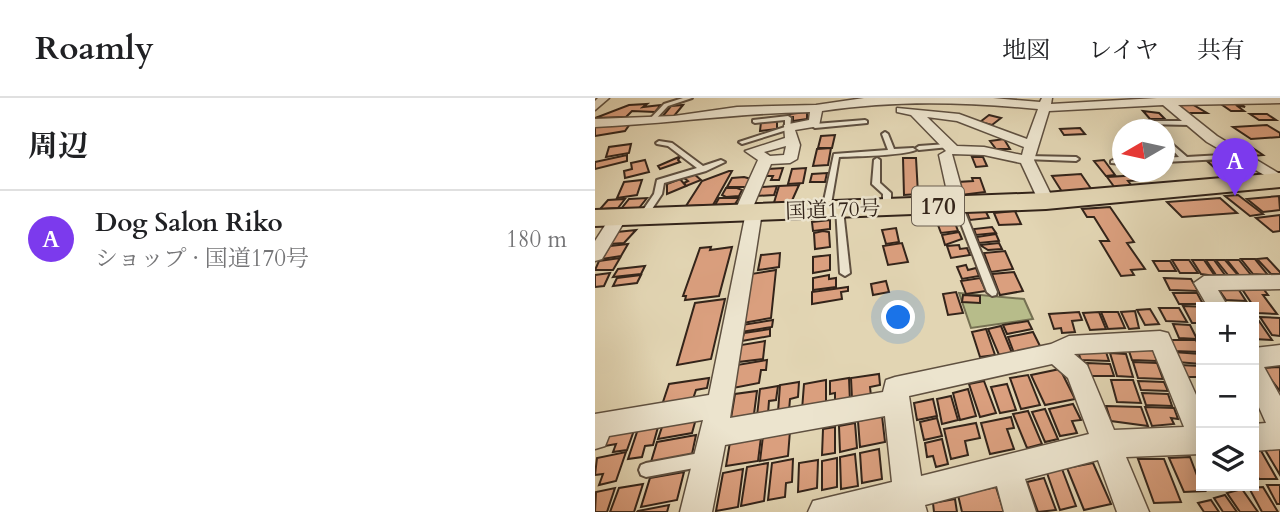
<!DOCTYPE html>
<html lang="ja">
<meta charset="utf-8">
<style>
body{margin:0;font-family:Cardo,"Noto Serif JP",serif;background:#f6f6f6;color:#202124}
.controls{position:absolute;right:21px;bottom:21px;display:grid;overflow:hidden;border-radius:0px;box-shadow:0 4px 18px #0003}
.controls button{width:63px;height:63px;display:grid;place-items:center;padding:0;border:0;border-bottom:2px solid #e0e0e0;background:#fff;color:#202124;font:35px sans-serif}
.compass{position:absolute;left:517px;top:21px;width:63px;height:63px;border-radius:50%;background:#fff;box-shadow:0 4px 18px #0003;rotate:261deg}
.you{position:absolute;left:304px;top:220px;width:24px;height:24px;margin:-18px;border:5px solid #fff;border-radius:50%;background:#1a73e8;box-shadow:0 0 0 10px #1a73e833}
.badge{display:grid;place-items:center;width:46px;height:46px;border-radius:50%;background:#7c3aed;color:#fff;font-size:23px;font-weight:700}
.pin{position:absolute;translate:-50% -58px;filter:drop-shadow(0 2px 4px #0008)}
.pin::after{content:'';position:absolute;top:37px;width:24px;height:21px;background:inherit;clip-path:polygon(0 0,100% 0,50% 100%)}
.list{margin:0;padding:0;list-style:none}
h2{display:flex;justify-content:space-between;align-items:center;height:91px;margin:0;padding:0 28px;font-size:30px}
h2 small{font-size:23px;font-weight:400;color:#757577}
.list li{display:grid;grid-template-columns:46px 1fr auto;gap:21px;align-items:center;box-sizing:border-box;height:98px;padding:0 28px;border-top:2px solid #e0e0e0}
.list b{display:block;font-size:26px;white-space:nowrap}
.list p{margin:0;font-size:23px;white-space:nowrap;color:#757577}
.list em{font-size:23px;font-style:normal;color:#757577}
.icon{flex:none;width:38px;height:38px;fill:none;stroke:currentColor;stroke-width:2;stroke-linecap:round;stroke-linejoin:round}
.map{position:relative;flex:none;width:685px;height:414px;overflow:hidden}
header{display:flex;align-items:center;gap:42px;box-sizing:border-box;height:98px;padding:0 35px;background:#fff;border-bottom:2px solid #e0e0e0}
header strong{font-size:33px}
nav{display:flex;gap:38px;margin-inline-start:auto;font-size:24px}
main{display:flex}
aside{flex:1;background:#fff}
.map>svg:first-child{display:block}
.green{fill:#b7bc8a;stroke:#757052;stroke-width:2}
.building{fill:#da9f7e;stroke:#33241a;stroke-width:2}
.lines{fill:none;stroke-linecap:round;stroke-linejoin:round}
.service-casing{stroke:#5f5040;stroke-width:4}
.minor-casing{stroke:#5f5040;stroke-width:3}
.trunk-casing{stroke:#33241a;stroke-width:4}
.service{fill:#ece4ce;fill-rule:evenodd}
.minor{fill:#ece4ce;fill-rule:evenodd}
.trunk{fill:#e2d5b3;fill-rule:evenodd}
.labels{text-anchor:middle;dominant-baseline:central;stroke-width:5;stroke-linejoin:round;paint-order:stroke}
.far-street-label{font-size:21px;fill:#33241a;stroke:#ece4ce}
.shield{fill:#ece4ce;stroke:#6a5e50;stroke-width:2}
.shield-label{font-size:23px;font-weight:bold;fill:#33241a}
</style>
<header>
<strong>Roamly</strong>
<nav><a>地図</a><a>レイヤ</a><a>共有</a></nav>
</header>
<main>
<aside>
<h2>周辺<small></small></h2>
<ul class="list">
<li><span class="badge">A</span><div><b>Dog Salon Riko</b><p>ショップ · 国道170号</p></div><em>180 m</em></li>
</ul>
</aside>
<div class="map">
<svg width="685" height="414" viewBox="0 0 685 414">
<rect width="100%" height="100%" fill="#e2d5b3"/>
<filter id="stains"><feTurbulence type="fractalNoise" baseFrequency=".00286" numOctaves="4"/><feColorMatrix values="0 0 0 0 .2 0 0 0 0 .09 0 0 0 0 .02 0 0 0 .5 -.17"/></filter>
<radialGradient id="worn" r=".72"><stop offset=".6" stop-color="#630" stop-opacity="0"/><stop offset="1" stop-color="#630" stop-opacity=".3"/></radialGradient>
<!-- green -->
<polygon class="green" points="364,195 429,201 438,221 376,230"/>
<!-- building -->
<g class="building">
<polygon points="642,3 650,9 641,7 649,13 636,13 623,4"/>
<polygon points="579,5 595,5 612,15 589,15"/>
<polygon points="52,6 48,9 66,7 60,14 37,13 31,19 0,20 34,7"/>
<polygon points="88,7 79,18 67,19 76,8"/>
<polygon points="548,13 564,15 570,21 555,21"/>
<polygon points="212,14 212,21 198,23 198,19 194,19 194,16"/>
<polygon points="655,16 672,16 681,22 664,22"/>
<polygon points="394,17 406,20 397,27 385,24"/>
<polygon points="182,22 182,31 165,33 166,24"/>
<polygon points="35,26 30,33 0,38 0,27"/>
<polygon points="672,27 685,35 685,39 656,41 638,29"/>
<polygon points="485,30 490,36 469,37 465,31"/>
<polygon points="240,37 237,50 223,50 226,38"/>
<polygon points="409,41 415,51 401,51 395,43"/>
<polygon points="36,46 34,55 11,59 14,49"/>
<polygon points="652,46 668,57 658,58 642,47"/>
<polygon points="236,50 233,67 218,68 222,51"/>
<polygon points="32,57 32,63 0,71 0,64"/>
<polygon points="86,58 83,62 85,64 65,71 63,68"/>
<polygon points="377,59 388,59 392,68 381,69"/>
<polygon points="308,60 321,60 323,96 309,97"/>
<polygon points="50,62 54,74 30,80 29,73 37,71 36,65"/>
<polygon points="509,62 520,77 511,78 499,63"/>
<polygon points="621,62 634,72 623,73 612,63"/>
<polygon points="642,62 654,71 639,72 628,63"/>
<polygon points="188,70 184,82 176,82 178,78 170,78 173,71"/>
<polygon points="211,70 208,85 193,86 197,71"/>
<polygon points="134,73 137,73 118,107 91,108 107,83"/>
<polygon points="232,75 230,84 215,84 217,76"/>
<polygon points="99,76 106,82 91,88 89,85 93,83 89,80"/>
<polygon points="486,76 499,95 469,97 457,78"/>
<polygon points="546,77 551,82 533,83 537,88 520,90 512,79"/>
<polygon points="149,79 156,81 152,89 132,89 137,80"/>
<polygon points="377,80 385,80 390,94 366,97 363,84 378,83"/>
<polygon points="85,81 91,88 72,96 72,86"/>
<polygon points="47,82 42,97 22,100 29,84"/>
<polygon points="204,87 195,107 178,108 184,88"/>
<polygon points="182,88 179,97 161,98 165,89"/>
<polygon points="131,90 142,90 147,92 144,98 131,99 127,97"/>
<polygon points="643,97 668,116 655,118 630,98"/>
<polygon points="684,98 685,112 668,114 652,101"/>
<polygon points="52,100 44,110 26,111 34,101"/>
<polygon points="124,100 144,100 140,106 120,107"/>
<polygon points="625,100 642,115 587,119 572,104"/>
<polygon points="30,101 23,110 5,111 13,102"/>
<polygon points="515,109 539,144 532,145 550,171 536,172 539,177 526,178 505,143 514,143 499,119 492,119 487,111"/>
<polygon points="390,112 394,120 375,122 372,114"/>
<polygon points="420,113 426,126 404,127 399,115"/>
<polygon points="357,115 360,123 342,125 339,117"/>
<polygon points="685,117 685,133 678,134 661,120"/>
<polygon points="235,122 235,131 218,133 217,124"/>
<polygon points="360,125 363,133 346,135 343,127"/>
<polygon points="397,129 401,135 381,137 379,131"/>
<polygon points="301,130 304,144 291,146 287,132"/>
<polygon points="41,132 29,145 14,146 22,134"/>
<polygon points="228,133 234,134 235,149 220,151 219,135"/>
<polygon points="364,134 367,141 350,147 347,137"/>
<polygon points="401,136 404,143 384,145 382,139"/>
<polygon points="307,145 313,164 293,167 288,148"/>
<polygon points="404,145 407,151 393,152 385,147"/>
<polygon points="33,146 26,158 7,161 15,148"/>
<polygon points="364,147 365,151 372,150 375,157 356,160 352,148"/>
<polygon points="116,149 115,152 137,149 124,198 90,202 91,198 88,198 105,150"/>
<polygon points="410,153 418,171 396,174 389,155"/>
<polygon points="185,155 184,169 163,172 166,157"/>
<polygon points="235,157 235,172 218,175 218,159"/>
<polygon points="25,160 18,172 0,172 4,163"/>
<polygon points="672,160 685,174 685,176 676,176 662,161"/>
<polygon points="646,161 660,161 673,177 658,176"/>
<polygon points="577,162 594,162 603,175 585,175"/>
<polygon points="597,162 609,162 620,178 606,176"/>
<polygon points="611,162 619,162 630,177 621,177"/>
<polygon points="621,162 630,162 643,177 633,177"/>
<polygon points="632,162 644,162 656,177 644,177"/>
<polygon points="558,163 575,163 581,173 564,173"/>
<polygon points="371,167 373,172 381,170 384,178 367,181 362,169"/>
<polygon points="50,168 46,176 18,179 23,171"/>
<polygon points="181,172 176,220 148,225 156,176"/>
<polygon points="419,174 428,193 405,197 397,176"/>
<polygon points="15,175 9,188 0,189 0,177"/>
<polygon points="46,177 42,185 18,188 22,180"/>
<polygon points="234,177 234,181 241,180 241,189 218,192 218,180"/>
<polygon points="385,180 391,193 371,196 366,183"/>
<polygon points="569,180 596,181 603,193 575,192"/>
<polygon points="291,183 294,194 278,197 276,186"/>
<polygon points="645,188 667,189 673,197 668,197 682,216 663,215"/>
<polygon points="253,189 253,193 246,194 247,201 217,206 217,194"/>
<polygon points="622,189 642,189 651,203 631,202"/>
<polygon points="361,194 368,215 353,217 348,196"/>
<polygon points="578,195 602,195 608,206 584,206"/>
<polygon points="368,197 385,198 385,205 367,204"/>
<polygon points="130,201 116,261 82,267 100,205"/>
<polygon points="588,208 614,209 606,209 606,225 597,225"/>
<polygon points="564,210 584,210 592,224 571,223"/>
<polygon points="555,211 564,226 550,227 542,212"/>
<polygon points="540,213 544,230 534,231 526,214"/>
<polygon points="484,214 487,222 477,223 480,234 467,235 466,230 459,231 454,216"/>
<polygon points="504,214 511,231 495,232 488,215"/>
<polygon points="506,214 523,214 530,230 513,231"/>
<polygon points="665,219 685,220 685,238 677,237"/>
<polygon points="178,222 177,229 146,234 147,227"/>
<polygon points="433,223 437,231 412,236 408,227"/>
<polygon points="659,223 664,223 677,242 659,241"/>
<polygon points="578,226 595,227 602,241 584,240"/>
<polygon points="406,228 417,255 404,257 393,231"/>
<polygon points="175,231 175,238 147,243 149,235"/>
<polygon points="391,231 400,257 385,259 377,234"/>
<polygon points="438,234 446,250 419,255 413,239"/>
<polygon points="572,242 601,242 606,254 578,253"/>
<polygon points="170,243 168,261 143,264 146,247"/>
<polygon points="532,247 557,249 562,263 537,262"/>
<polygon points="482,251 510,251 514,263 486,262"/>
<polygon points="578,254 606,256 606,266 582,264"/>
<polygon points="515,255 531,256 538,279 522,278"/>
<polygon points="172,262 171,272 166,272 164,285 138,290 142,267"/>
<polygon points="538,264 562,265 568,281 543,280"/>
<polygon points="492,265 515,266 519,278 495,278"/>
<polygon points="584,267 606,268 606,279 589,279"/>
<polygon points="685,269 685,293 667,270"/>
<polygon points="465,271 480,301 450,307 436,277"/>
<polygon points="284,276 285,287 275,289 276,298 257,301 256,280"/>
<polygon points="433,277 445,307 426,311 415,280"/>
<polygon points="114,280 112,290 101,292 98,301 67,307 74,286"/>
<polygon points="254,280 255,304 240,307 240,295 235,296 235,283"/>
<polygon points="231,282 231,308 207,312 209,286"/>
<polygon points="516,282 538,282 546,305 522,304"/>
<polygon points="389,283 401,315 385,319 374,286"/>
<polygon points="543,283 569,284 573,293 546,292"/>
<polygon points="204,284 203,299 195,301 194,313 183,314 185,287"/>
<polygon points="412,286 421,312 405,315 396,289"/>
<polygon points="183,288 181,302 174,303 173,316 162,318 165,291"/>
<polygon points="373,291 381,318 365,322 358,295"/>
<polygon points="162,293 159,316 136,320 140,296"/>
<polygon points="547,295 573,296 577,308 551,307"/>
<polygon points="356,298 363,322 347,326 342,301"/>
<polygon points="338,301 342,318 322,322 319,305"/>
<polygon points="478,306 486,322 477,323 482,335 465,338 454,311"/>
<polygon points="511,308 546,309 553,328 516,323"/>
<polygon points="550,309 579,310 583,321 576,320 579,326 557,328"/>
<polygon points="450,311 463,341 450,344 437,314"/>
<polygon points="433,313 447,346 432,350 418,316"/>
<polygon points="102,317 97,335 63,341 69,323"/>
<polygon points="287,318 290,344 265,349 263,323"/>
<polygon points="416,319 419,330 412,331 419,351 395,356 386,325"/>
<polygon points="342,320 347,338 329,342 325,324"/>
<polygon points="65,322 58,347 50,348 47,359 33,361 45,325"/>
<polygon points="42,324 32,352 18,354 21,346 10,348 17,328"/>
<polygon points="260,325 262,350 245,354 244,328"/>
<polygon points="381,325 385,340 370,343 373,357 356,361 349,331"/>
<polygon points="240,329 240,355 227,357 228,331"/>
<polygon points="195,333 193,358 165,363 168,338"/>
<polygon points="101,337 97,356 56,364 62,344"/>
<polygon points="166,339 163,363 131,368 135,344"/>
<polygon points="347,341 353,366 341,369 338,358 332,359 330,345"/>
<polygon points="666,345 685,346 685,377"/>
<polygon points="284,351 287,381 267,385 265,355"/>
<polygon points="659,351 665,351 682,381 664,381 659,372"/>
<polygon points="31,354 21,383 4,387 8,376 0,377 2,360"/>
<polygon points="260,356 263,388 246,391 245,359"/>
<polygon points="595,359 606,388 610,393 589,394 574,360"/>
<polygon points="242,360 242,389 227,392 227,363"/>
<polygon points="198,361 197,384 191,385 190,399 173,402 177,365"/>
<polygon points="543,361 569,361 586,404 559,405"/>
<polygon points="223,362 222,390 203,394 204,365"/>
<polygon points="173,365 169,403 146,408 152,369"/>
<polygon points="498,365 516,406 489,412 472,370"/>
<polygon points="148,371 143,409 121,413 128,375"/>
<polygon points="467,371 481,408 465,412 452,375"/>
<polygon points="89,374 82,402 46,409 55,380"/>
<polygon points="449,380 461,412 443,414 432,384"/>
<polygon points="48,386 39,414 15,414 24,390"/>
<polygon points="672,387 685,387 685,406 682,406"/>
<polygon points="401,389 409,414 367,414 363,397"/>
<polygon points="668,389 683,414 667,414 654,390"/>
<polygon points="20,390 12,414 0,414 1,394"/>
<polygon points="647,391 663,414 645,414 632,395"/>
<polygon points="630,397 642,414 628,414 619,400"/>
<polygon points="360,401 362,414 339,414 338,405"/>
<polygon points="616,402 624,414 609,414 603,405"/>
<polygon points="74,407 72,414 42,414 43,413"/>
</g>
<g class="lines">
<!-- service casing -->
<g class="service-casing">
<g id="service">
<polygon points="88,0 97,0 73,8 58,24 53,23 69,6"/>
<polygon points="193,18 196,20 195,31 147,46 144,44 190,29 190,22 160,25 158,24 158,22"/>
<polygon points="270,22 272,23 272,25 220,30 217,28 220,26"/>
<polygon points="549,23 595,23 598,25 595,27 547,26 547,24"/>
<path d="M290 34 293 36 299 51 318 50 321 52C306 58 264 58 244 59L235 112 231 114H228L227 112 239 56 293 52 287 36Z"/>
<polygon points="64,43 77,45 108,68 126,62 130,64 111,73 69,85 67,96 51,120 48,121 44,118 59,96 62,82 102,70 73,48 62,46 61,45"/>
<polygon points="352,46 355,48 354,49 324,52 321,50 324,48"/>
<polygon points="577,46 592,59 645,56 648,58 645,60 570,64 570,60 584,59 574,48"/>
<polygon points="432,58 481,59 484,61 481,63 430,61 430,59"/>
<polygon points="282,60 285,62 285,85 296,95 296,110 292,112 288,110 288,96 277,86 279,62"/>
<polygon points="518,62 528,62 528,66 516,65 516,63"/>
<polygon points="360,105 366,105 367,107 402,194 401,197 397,198 392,194 359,107"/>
<polygon points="241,110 244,110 248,112 255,175 250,178 245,175"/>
<polygon points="110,354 115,356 117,361 115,366 110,368 51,379 46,377 44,372 46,367 51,365"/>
</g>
</g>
<!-- minor casing -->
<g class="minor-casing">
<g id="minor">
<polygon points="3,0 14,0 0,12 0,3"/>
<path d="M269 0H398L445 4 447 0H457L456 6 562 0H685V5L583 7 622 38 685 76V86L612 44 568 7 454 13 439 62 459 103 457 106H445L426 65 389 57 357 56 371 107 363 112 355 107 344 57 351 53 316 17 302 14V10L364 16 432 41 443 11C369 4 300 2 227 13L224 28 200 32 205 47 202 61 195 65 176 66 158 109 167 114 135 320 288 294 291 282 300 279 456 246 474 238 565 233 573 235 606 308V356L531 359 554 414H522L503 362 430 381 441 414H409L402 388 330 407 332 414H213L218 403 297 384 290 318 130 347 117 414H85L108 322 14 338 10 348 0 351V316L114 297 150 119 139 115 163 62 150 53 190 40 189 27 214 22 215 14C143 15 72 26 0 29V21L79 18 142 9 221 7ZM332 19 362 23 429 49 427 57 389 49 362 48ZM191 48 189 57 175 58 169 54ZM558 252 589 329 519 332 492 267 479 256ZM457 266 473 280 494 336 326 378 314 298Z"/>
<polygon points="24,114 32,119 7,161 0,163 0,143 18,115"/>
<polygon points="685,177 685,191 623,192 633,209 613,209 599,185 609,178"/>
<polygon points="685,247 685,267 669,269 685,298 685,351 659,353 659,326 671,325 659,298 659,250"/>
</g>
</g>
<!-- trunk casing -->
<g class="trunk-casing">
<polygon id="trunk" points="685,75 685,89 451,111 0,128 0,112 451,95"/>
</g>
<!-- service -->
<use href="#service" class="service"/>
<!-- minor -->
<use href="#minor" class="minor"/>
<!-- trunk -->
<use href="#trunk" class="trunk"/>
</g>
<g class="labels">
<!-- far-street labels -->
<g class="far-street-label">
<text transform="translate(238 112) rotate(-2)">国道170号</text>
</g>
<!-- shield labels -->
<rect class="shield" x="317" y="88.5" width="52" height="39" rx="5"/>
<g class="shield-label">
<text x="343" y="108">170</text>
</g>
</g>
<rect width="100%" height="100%" filter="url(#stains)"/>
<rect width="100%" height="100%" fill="url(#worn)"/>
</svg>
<div class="controls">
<button>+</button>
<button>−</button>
<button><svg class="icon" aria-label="layers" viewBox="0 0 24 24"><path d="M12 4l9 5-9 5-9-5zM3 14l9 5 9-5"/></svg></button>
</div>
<svg class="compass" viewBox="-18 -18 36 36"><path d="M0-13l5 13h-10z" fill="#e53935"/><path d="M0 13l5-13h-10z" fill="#757577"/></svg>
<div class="you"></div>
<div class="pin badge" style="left:640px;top:98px">A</div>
</div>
</main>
